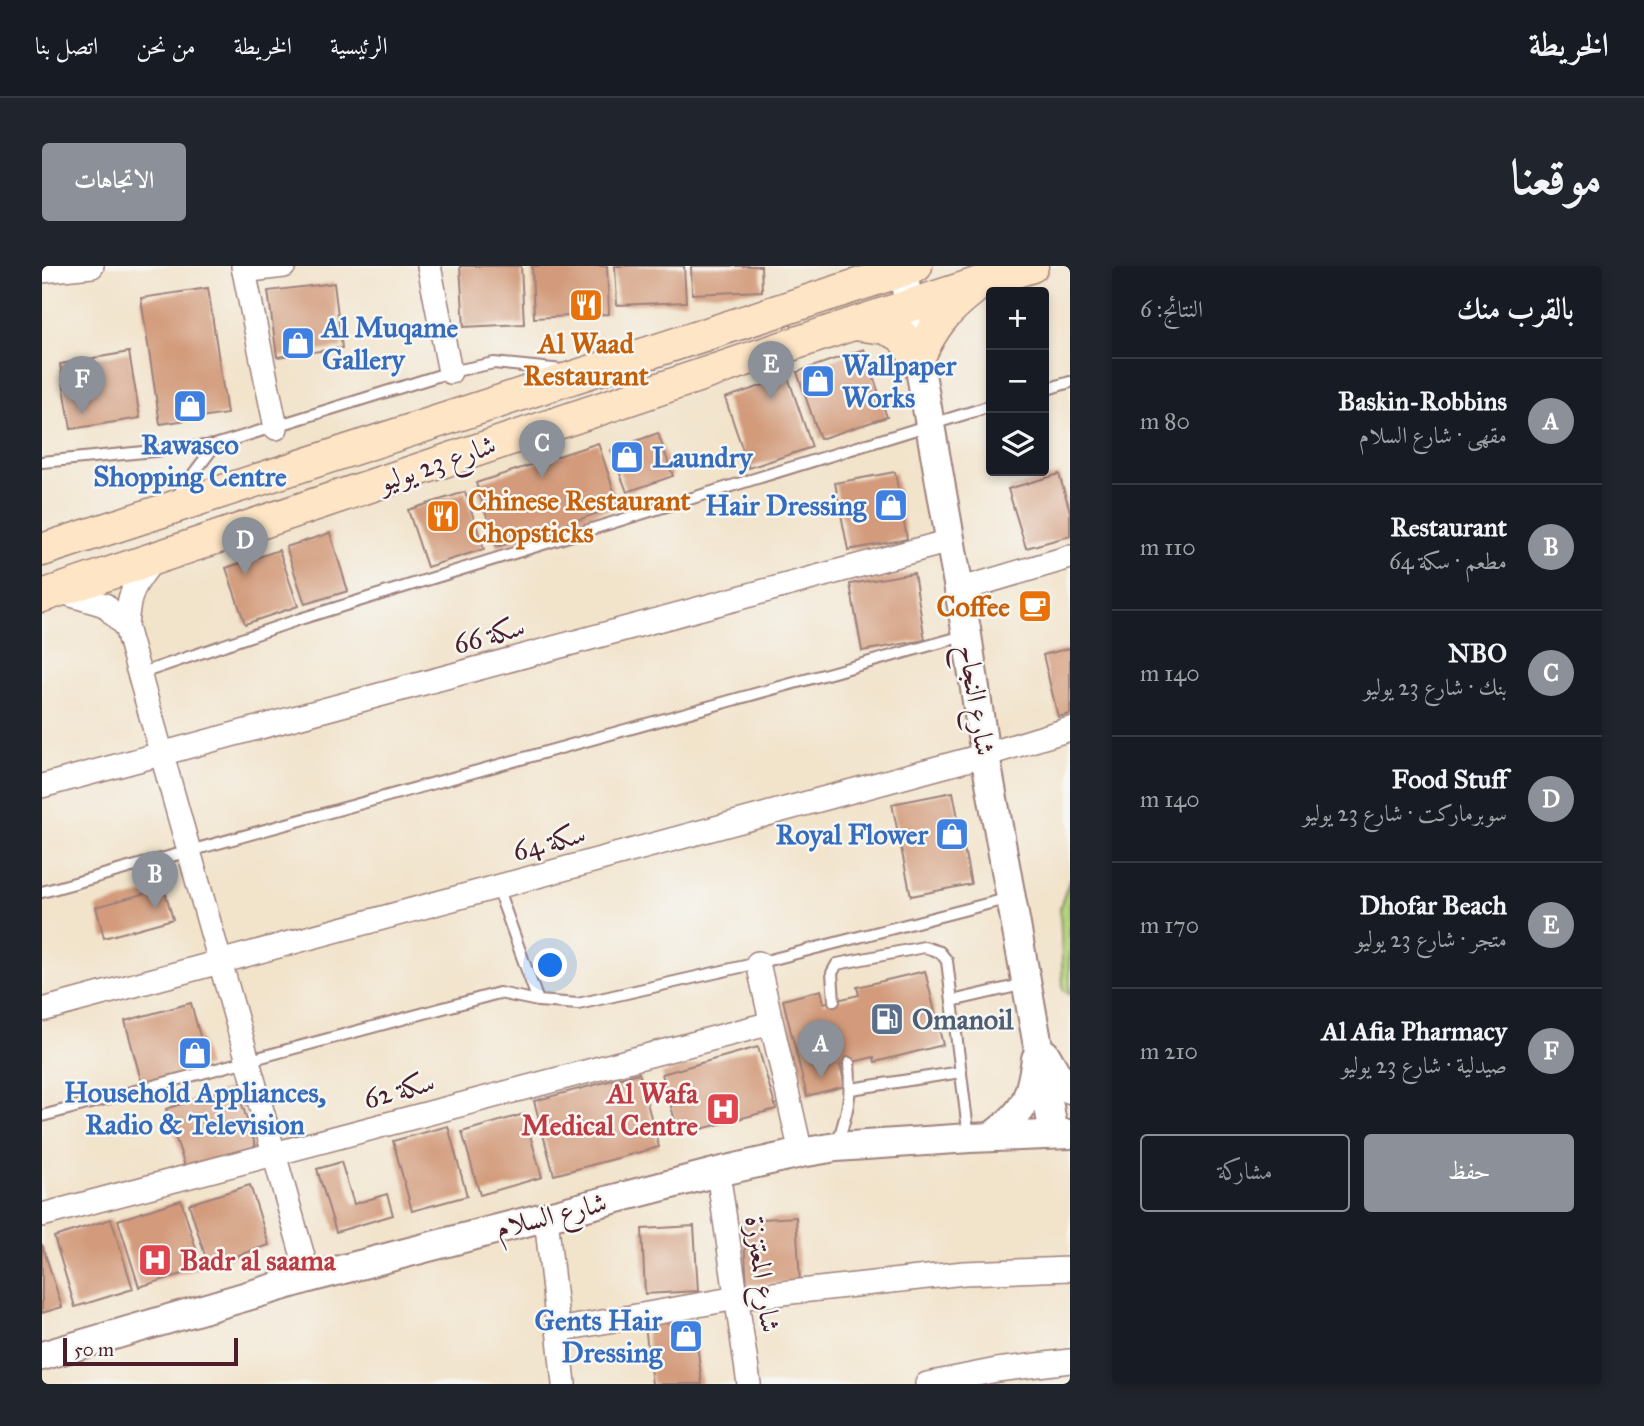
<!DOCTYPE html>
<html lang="ar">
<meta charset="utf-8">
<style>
body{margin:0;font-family:"IM FELL Great Primer",Amiri,serif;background:#20242c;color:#f1f3f6;direction:rtl}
.controls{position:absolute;right:21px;top:21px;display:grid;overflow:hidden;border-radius:7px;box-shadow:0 4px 10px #0003}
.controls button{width:63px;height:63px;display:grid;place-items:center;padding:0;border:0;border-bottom:2px solid #363941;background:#171b24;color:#f1f3f6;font:35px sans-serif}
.scale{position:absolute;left:21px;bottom:18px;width:175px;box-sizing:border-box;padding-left:7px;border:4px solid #4a1f2b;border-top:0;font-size:19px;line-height:24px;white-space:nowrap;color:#4a1f2b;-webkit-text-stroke:5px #f6f6f2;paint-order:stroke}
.you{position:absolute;left:509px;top:700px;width:24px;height:24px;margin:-18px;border:5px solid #fff;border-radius:50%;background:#1a73e8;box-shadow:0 0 0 10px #1a73e833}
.badge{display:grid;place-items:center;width:46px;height:46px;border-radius:50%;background:#8c9099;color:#fff;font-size:23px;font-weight:700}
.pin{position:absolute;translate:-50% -58px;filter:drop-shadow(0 2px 4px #0008)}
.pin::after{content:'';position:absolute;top:37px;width:24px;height:21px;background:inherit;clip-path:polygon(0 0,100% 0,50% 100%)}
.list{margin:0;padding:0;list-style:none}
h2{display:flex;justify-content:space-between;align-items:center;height:91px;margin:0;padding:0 28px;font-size:30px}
h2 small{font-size:23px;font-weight:400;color:#9ea1a6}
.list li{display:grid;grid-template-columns:46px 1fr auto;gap:21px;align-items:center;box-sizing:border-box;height:126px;padding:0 28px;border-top:2px solid #363941}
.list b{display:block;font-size:26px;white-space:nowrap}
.list p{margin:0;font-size:23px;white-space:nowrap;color:#9ea1a6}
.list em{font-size:23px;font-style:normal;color:#9ea1a6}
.actions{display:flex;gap:14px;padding:21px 28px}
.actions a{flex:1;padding:16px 0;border:2px solid #8c9099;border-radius:7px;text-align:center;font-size:24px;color:#8c9099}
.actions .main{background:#8c9099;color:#fff}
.icon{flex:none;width:38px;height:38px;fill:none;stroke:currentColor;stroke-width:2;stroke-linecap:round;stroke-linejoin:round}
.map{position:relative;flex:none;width:1028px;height:1118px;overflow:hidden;direction:ltr;border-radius:7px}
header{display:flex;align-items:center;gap:42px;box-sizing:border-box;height:98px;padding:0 35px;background:#171b24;border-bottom:2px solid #363941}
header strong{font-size:33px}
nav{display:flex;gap:38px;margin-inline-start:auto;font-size:24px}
.intro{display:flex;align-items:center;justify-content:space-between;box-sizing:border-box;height:168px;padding:0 42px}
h1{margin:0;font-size:49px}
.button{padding:18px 32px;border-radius:7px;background:#8c9099;color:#fff;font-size:24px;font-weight:700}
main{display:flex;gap:42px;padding:0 42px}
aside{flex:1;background:#171b24;border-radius:7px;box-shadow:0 4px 10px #0003}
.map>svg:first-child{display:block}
.cemetery{fill:url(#cemetery-stones);stroke:#7e7a54;stroke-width:2}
.building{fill:#d39b7b}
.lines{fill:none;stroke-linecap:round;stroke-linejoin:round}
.service-casing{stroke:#9e817b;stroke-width:14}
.minor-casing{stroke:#9e817b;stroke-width:26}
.tertiary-casing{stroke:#9e817b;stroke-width:32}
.secondary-casing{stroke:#9e817b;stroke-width:35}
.service{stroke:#fff;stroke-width:10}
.minor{stroke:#fff;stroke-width:23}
.tertiary{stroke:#fff;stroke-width:28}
.secondary{stroke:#fde5c5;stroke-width:32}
.labels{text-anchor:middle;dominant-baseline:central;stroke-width:5;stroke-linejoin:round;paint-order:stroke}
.shop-label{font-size:28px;font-weight:bold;fill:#366cbe;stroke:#f6f6f2;text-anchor:start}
.food-label{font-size:28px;font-weight:bold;fill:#c56008;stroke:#f6f6f2}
.street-label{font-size:28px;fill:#4a1f2b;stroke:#f6f6f2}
.service-label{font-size:28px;font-weight:bold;fill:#4e5e75;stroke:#f6f6f2;text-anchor:start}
.health-label{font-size:28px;font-weight:bold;fill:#be3a42;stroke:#f6f6f2;text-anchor:end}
</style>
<header>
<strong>الخريطة</strong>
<nav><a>الرئيسية</a><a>الخريطة</a><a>من نحن</a><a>اتصل بنا</a></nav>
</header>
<div class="intro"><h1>موقعنا</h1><a class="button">الاتجاهات</a></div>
<main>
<aside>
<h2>بالقرب منك<small>النتائج: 6</small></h2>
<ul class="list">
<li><span class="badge">A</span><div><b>Baskin-Robbins</b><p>مقهى · شارع السلام</p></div><em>80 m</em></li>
<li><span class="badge">B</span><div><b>Restaurant</b><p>مطعم · سكة 64</p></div><em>110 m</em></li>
<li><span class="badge">C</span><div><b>NBO</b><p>بنك · شارع 23 يوليو</p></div><em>140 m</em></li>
<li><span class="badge">D</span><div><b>Food Stuff</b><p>سوبرماركت · شارع 23 يوليو</p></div><em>140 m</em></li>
<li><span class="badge">E</span><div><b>Dhofar Beach</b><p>متجر · شارع 23 يوليو</p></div><em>170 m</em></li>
<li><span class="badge">F</span><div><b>Al Afia Pharmacy</b><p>صيدلية · شارع 23 يوليو</p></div><em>210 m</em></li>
</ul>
<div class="actions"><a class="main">حفظ</a><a>مشاركة</a></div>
</aside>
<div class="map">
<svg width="1028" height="1118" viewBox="0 0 1028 1118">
<defs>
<pattern id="cemetery-stones" width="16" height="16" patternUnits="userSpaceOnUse" patternTransform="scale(1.75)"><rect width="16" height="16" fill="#b2d47c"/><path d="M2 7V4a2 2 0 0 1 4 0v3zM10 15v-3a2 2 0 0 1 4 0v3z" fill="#9bb66b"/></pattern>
</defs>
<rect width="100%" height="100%" fill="#f6f6f2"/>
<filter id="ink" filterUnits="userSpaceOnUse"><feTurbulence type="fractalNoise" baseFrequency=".0143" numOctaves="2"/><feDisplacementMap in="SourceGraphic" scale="14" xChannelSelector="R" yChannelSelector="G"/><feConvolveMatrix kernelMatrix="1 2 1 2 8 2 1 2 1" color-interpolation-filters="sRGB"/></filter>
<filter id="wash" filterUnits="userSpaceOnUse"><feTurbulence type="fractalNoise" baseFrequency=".00686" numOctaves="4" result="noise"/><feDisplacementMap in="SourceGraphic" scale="28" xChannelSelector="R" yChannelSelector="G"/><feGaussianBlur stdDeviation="1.57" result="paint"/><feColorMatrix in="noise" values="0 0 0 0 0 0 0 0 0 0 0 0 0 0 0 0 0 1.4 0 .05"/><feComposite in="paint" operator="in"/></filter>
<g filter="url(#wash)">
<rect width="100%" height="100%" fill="#f2e3cb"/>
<!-- cemetery -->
<polygon class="cemetery" points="1028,612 1028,729 1021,724 1018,641"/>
<g id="blocks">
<!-- building -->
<g class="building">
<polygon points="418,0 479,0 482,58 422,61"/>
<polygon points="490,0 565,0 567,48 492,52"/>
<polygon points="573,0 642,0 644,36 575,39"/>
<polygon points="649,0 719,0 720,25 650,28"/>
<polygon points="292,17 300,82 235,91 226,25"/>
<polygon points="166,22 185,148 118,158 99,32"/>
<polygon points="822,83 845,151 778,173 755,106"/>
<polygon points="87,86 98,152 29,163 18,98"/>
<polygon points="746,111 770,181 707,202 683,132"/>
<polygon points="616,167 631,210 585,226 569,184"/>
<polygon points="556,177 577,240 455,281 434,217"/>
<polygon points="853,206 865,273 806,284 793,217"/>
<polygon points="1017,208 1028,245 1028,270 984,282 966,223"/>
<polygon points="423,226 442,283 385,301 366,244"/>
<polygon points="288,267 306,325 263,338 244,281"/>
<polygon points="237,284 256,340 203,358 184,302"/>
<polygon points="872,307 883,374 820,385 808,318"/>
<polygon points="1028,382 1028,448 1016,451 1001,389"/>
<polygon points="911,526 929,618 869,630 850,538"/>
<polygon points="122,622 131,653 62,672 54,641"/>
<polygon points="883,705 901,779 833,796 832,791 798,799 803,820 765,830 741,734 779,724 782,737 817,729 815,721"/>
<polygon points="149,737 166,800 100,818 83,755"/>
<polygon points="716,781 734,843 637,869 620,808"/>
<polygon points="597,807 617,881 512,909 492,835"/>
<polygon points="194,820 215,884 145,906 124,843"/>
<polygon points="482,848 500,911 438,929 420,866"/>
<polygon points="406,860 425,930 370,945 351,875"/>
<polygon points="299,896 312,938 345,928 351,949 294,966 275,903"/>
<polygon points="208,919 227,979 166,999 147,938"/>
<polygon points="139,934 160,1002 97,1021 76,954"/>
<polygon points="754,951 758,1016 705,1019 701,954"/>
<polygon points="69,953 91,1023 33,1041 12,971"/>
<polygon points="652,960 656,1025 603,1028 600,963"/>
<polygon points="0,978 20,1041 0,1047"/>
<polygon points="652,1053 660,1118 610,1118 603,1059"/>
</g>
</g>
</g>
<g filter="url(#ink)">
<use href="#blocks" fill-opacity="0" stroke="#9e817b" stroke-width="2"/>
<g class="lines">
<!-- service casing -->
<g class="service-casing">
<g id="service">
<polyline points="1002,124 1028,116"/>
<polyline points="0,196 173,179 408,106 452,97 521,104"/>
<polyline points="135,230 173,179"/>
<polyline points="97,408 258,353 949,140"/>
<polyline points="455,621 496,735"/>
<polyline points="0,626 925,369"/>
<polyline points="792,735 790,707 795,698 882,681 898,686 905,695 927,872"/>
<polyline points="910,735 983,718"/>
<polyline points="809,823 919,806"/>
<polyline points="0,850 457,727 496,735 536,738 716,697 968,632"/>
<path d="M795 879C805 847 810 831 807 797"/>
</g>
</g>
<!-- minor casing -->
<g class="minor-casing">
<g id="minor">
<polyline points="201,0 234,162"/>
<polyline points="387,0 408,106"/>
<polyline points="0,5 50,0"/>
<polyline points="202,5 242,0"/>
<path d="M112 294C91 318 86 329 84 361L267 1012"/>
<polyline points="917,324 1028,291"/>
<polyline points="16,325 63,339 84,361"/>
<polyline points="0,520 908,275"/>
<polyline points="716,697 759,887"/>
<polyline points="0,744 943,489 1028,463"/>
<polyline points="676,906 707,1118"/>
<polyline points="0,949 729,757"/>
<polyline points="504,951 522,1118"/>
<polyline points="516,1064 695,1032 922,1007 1028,1003"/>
<polyline points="885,1118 955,1104 1028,1095"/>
</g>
</g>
<!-- tertiary casing -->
<g class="tertiary-casing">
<g id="tertiary">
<polyline points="860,0 925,369 943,489 1012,868"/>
<polyline points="1003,788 1014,807 1028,823"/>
<path d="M949 871C983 846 988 834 994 793"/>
<polyline points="0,1090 267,1012 676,906 759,887 794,881 928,872 1028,868"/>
</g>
</g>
<!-- secondary casing -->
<g class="secondary-casing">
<g id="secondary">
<polyline points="812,58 843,62 859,69 876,93"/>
<path d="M876 93C890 61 903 45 930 24"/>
<polyline points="0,284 874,0"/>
<polyline points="0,330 811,58 990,0"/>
</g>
</g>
<!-- service -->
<use href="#service" class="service"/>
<!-- minor -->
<use href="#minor" class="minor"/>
<!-- tertiary -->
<use href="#tertiary" class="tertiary"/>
<!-- secondary -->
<use href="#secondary" class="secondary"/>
</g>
</g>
<!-- icons -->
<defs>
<g id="restaurant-square" transform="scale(1.75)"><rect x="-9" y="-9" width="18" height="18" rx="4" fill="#e8710a" stroke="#f6f6f2"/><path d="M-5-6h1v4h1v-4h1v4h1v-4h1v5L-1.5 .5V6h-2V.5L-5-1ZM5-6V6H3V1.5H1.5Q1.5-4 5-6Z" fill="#fff"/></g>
<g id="shop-square" transform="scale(1.75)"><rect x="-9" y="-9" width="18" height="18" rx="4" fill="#3f7fe0" stroke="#f6f6f2"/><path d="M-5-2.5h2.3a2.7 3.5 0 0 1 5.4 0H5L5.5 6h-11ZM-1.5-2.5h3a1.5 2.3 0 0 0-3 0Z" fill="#fff"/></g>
<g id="cafe-square" transform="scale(1.75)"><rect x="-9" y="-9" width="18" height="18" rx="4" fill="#e8710a" stroke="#f6f6f2"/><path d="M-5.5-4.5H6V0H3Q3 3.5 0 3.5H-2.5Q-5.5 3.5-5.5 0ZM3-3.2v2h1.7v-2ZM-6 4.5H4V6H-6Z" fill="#fff"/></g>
<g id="fuel-square" transform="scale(1.75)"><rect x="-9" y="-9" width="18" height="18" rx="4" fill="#5c6f8a" stroke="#f6f6f2"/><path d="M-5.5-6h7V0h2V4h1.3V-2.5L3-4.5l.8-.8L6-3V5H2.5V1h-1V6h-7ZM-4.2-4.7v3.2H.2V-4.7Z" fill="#fff"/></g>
<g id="hospital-square" transform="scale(1.75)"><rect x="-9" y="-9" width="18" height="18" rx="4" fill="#e0444e" stroke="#f6f6f2"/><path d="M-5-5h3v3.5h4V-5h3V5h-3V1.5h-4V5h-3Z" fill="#fff"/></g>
</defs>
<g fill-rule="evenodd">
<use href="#restaurant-square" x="544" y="39"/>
<use href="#shop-square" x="256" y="77"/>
<use href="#shop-square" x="776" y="115"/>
<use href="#shop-square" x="148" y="140"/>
<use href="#shop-square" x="585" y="191"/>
<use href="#shop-square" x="849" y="239"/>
<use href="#restaurant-square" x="401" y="250"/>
<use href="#cafe-square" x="993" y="340"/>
<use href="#shop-square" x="910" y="568"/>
<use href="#fuel-square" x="845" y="753"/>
<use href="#shop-square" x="153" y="787"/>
<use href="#hospital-square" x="681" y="843"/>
<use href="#hospital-square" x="113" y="994"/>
<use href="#shop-square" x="644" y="1070"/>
</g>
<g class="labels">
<!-- shop labels -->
<g class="shop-label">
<text x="280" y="61">Al Muqame<tspan x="280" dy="32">Gallery</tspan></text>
<text x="800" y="99">Wallpaper<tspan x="800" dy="32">Works</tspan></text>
<text x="148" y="178" text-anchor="middle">Rawasco<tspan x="148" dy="32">Shopping Centre</tspan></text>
<text x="610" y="191">Laundry</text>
<text x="824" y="239" text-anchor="end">Hair Dressing</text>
<text x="886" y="568" text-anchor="end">Royal Flower</text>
<text x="153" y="826" text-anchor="middle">Household Appliances,<tspan x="153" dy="32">Radio &amp; Television</tspan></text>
<text x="620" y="1054" text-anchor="end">Gents Hair<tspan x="620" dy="32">Dressing</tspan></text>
</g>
<!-- food labels -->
<g class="food-label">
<text x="544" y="77">Al Waad<tspan x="544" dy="32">Restaurant</tspan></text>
<text x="426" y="234" text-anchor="start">Chinese Restaurant<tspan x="426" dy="32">Chopsticks</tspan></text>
<text x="968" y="340" text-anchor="end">Coffee</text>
</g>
<!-- street labels -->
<g class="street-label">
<text transform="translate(395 197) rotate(-19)">شارع 23 يوليو</text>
<text transform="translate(447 369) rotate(-15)">سكة 66</text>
<text transform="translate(935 434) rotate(81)">شارع النجاح</text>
<text transform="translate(507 576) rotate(-15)">سكة 64</text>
<text transform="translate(357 824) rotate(-15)">سكة 62</text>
<text transform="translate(509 949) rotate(-14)">شارع السلام</text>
<text transform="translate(721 1008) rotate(82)">شارع المعتززة</text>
</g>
<!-- service labels -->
<g class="service-label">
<text x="870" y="753">Omanoil</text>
</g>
<!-- health labels -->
<g class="health-label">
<text x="656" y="827">Al Wafa<tspan x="656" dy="32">Medical Centre</tspan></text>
<text x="138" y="994" text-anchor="start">Badr al saama</text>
</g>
</g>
</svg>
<div class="controls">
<button>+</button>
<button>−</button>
<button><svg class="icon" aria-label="layers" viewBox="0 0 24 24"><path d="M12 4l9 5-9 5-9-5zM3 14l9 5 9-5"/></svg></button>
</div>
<div class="scale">50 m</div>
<div class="you"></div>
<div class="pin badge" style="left:779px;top:812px">A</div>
<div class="pin badge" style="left:113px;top:643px">B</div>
<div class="pin badge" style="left:500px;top:212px">C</div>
<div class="pin badge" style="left:203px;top:309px">D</div>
<div class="pin badge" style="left:729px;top:133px">E</div>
<div class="pin badge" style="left:40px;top:148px">F</div>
</div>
</main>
